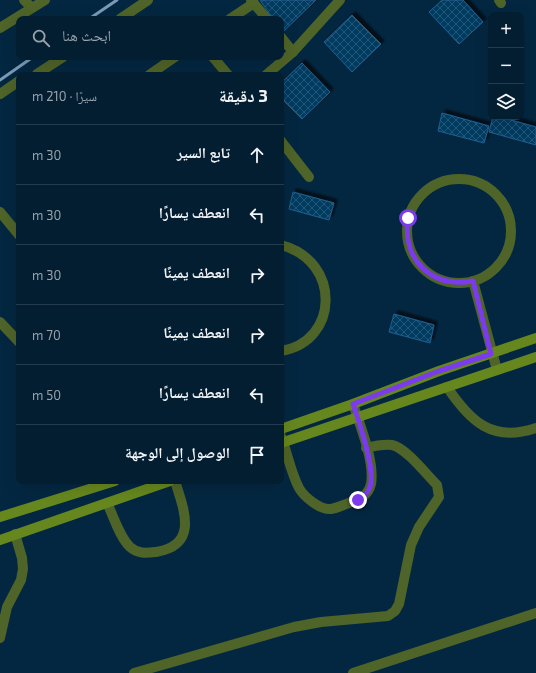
<!DOCTYPE html>
<html lang="ar">
<meta charset="utf-8">
<style>
body{margin:0;font-family:"Exo 2","Noto Naskh Arabic",sans-serif;background:#112a3d;color:#f1f3f6;direction:rtl}
.controls{position:absolute;right:12px;top:12px;display:grid;overflow:hidden;border-radius:8px;box-shadow:0 4px 16px #0002}
.controls button{width:36px;height:36px;display:grid;place-items:center;padding:0;border:0;border-bottom:1px solid #243b4d;background:#031d31;color:#f1f3f6;font:20px sans-serif}
.stop{position:absolute;width:12px;height:12px;margin:-9px;border:3px solid #7c3aed;border-radius:50%;background:#fff}
.stop.end{background:#7c3aed;border-color:#fff;box-shadow:0 1px 4px #0008}
.list{margin:0;padding:0;list-style:none}
h2{display:flex;justify-content:space-between;align-items:center;height:52px;margin:0;padding:0 16px;font-size:17px}
h2 small{font-size:13px;font-weight:400;color:#97a2ab}
.list li{display:grid;grid-template-columns:26px 1fr auto;gap:12px;align-items:center;box-sizing:border-box;height:60px;padding:0 16px;border-top:1px solid #243b4d}
.list b{display:block;font-size:15px;white-space:nowrap}
.list em{font-size:13px;font-style:normal;color:#97a2ab}
.icon{flex:none;width:22px;height:22px;fill:none;stroke:currentColor;stroke-width:2;stroke-linecap:round;stroke-linejoin:round}
.map{position:relative;flex:none;width:536px;height:673px;overflow:hidden;direction:ltr}
.search{position:absolute;background:#031d31;box-shadow:0 4px 16px #0002;left:16px;top:16px;width:268px;height:44px;display:flex;align-items:center;gap:10px;box-sizing:border-box;padding:0 14px;border-radius:8px;color:#97a2ab;font-size:15px}
.panel{position:absolute;background:#031d31;box-shadow:0 4px 16px #0002;left:16px;top:72px;width:268px;height:412px;border-radius:8px;direction:rtl}
.map>svg:first-child{display:block}
.building{fill:url(#building-cross-hatch);stroke:#1e6092;filter:url(#shadow)}
.lines{fill:none;stroke-linecap:round;stroke-linejoin:round}
.minor{stroke:#4f6428;stroke-width:10}
.secondary{stroke:#66871e;stroke-width:10}
.rail{stroke:#7a9ab6;stroke-width:3}
.route{stroke:#7c3aed;stroke-width:5}
</style>
<div class="map">
<svg width="536" height="673" viewBox="0 0 536 673">
<defs>
<pattern id="building-cross-hatch" width="8" height="8" patternUnits="userSpaceOnUse"><rect width="8" height="8" fill="#063b60"/><path d="M0 0l8 8M0 8l8-8" fill="none" stroke="#285777"/></pattern>
<filter id="shadow"><feDropShadow dx="3.5" dy="-3.5" stdDeviation="1" flood-color="#0009"/></filter>
</defs>
<rect width="100%" height="100%" fill="#042741"/>
<!-- building -->
<g class="building">
<polygon points="260,0 316,0 284,31 281,31 281,19 273,19"/>
<polygon points="442,0 463,0 483,22 459,44 429,12"/>
<polygon points="352,15 381,44 352,72 324,42"/>
<polygon points="302,63 330,92 302,119 281,98 281,83"/>
<polygon points="442,113 489,126 484,143 438,131"/>
<polygon points="493,117 500,117 536,127 536,145 489,132"/>
<polygon points="293,192 334,203 329,220 289,209"/>
<polygon points="394,314 434,325 430,343 389,332"/>
</g>
<g class="lines">
<!-- minor -->
<g class="minor">
<polyline points="24,0 32,8"/>
<polyline points="251,0 267,19"/>
<polyline points="499,0 501,3"/>
<polyline points="120,19 148,0"/>
<polyline points="230,19 254,3"/>
<polyline points="0,28 45,0"/>
<polyline points="281,37 293,52"/>
<polyline points="213,57 228,75"/>
<polyline points="37,74 63,57"/>
<polyline points="149,75 175,57"/>
<polyline points="266,75 293,52 340,0"/>
<polyline points="0,94 19,81"/>
<polyline points="281,141 309,177"/>
<circle cx="459" cy="231" r="52"/>
<polyline points="0,212 19,235"/>
<path d="M281 245C342 261 339 342 281 351"/>
<polyline points="473,281 497,370"/>
<polyline points="0,322 19,342"/>
<path d="M447 387C470 421 492 443 536 428"/>
<path d="M281 436C287 452 291 473 299 488 304 497 320 510 331 509 337 508 343 505 349 503 359 500 368 496 371 484 375 462 360 425 353 404"/>
<path d="M107 503C114 517 119 536 130 547 138 554 146 553 156 552 199 545 184 510 175 481"/>
<polyline points="0,638 7,607 21,580 23,569 22,558 15,534"/>
<path d="M134 673 294 627 321 622 388 616 395 611 399 604 411 545 419 527 439 497 437 485C426 474 406 448 392 445 383 444 374 446 366 448"/>
<polyline points="353,673 536,613"/>
</g>
<!-- secondary -->
<g class="secondary">
<polyline points="281,429 353,404 439,371 536,338"/>
<polyline points="281,443 536,357"/>
<polyline points="0,517 115,481"/>
<polyline points="0,540 170,481"/>
</g>
<!-- rail -->
<g class="rail">
<polyline points="89,19 117,0"/>
<polyline points="0,80 33,57"/>
</g>
</g>
<g class="lines">
<!-- route -->
<path class="route" d="M358 500C363 497 368 493 370 487 376 470 359 422 353 404L439 371 491 354 473 281C431 288 402 260 408 218"/>
</g>
</svg>
<div class="controls">
<button>+</button>
<button>−</button>
<button><svg class="icon" aria-label="layers" viewBox="0 0 24 24"><path d="M12 4l9 5-9 5-9-5zM3 14l9 5 9-5"/></svg></button>
</div>
<div class="stop" style="left:408px;top:218px"></div>
<div class="stop end" style="left:358px;top:500px"></div>
<div class="search"><svg class="icon" aria-label="search" viewBox="0 0 24 24"><circle cx="10" cy="10" r="6"/><path d="M15 15l6 6"/></svg>ابحث هنا</div>
<section class="panel">
<h2>3 دقيقة<small>سيرًا · 210 m</small></h2>
<ul class="list">
<li><svg class="icon" aria-label="ahead" viewBox="0 0 24 24"><path d="M12 20V5M6 11l6-6 6 6"/></svg><div><b>تابع السير</b></div><em>30 m</em></li>
<li><svg class="icon" aria-label="left" viewBox="0 0 24 24"><path d="M17 20v-9H6M10 6l-5 5 5 5"/></svg><div><b>انعطف يسارًا</b></div><em>30 m</em></li>
<li><svg class="icon" aria-label="right" viewBox="0 0 24 24"><path d="M7 20v-9h11M14 6l5 5-5 5"/></svg><div><b>انعطف يمينًا</b></div><em>30 m</em></li>
<li><svg class="icon" aria-label="right" viewBox="0 0 24 24"><path d="M7 20v-9h11M14 6l5 5-5 5"/></svg><div><b>انعطف يمينًا</b></div><em>70 m</em></li>
<li><svg class="icon" aria-label="left" viewBox="0 0 24 24"><path d="M17 20v-9H6M10 6l-5 5 5 5"/></svg><div><b>انعطف يسارًا</b></div><em>50 m</em></li>
<li><svg class="icon" aria-label="arrive" viewBox="0 0 24 24"><path d="M6 21V4h12l-3 4 3 4H6"/></svg><div><b>الوصول إلى الوجهة</b></div></li>
</ul>
</section>
</div>
